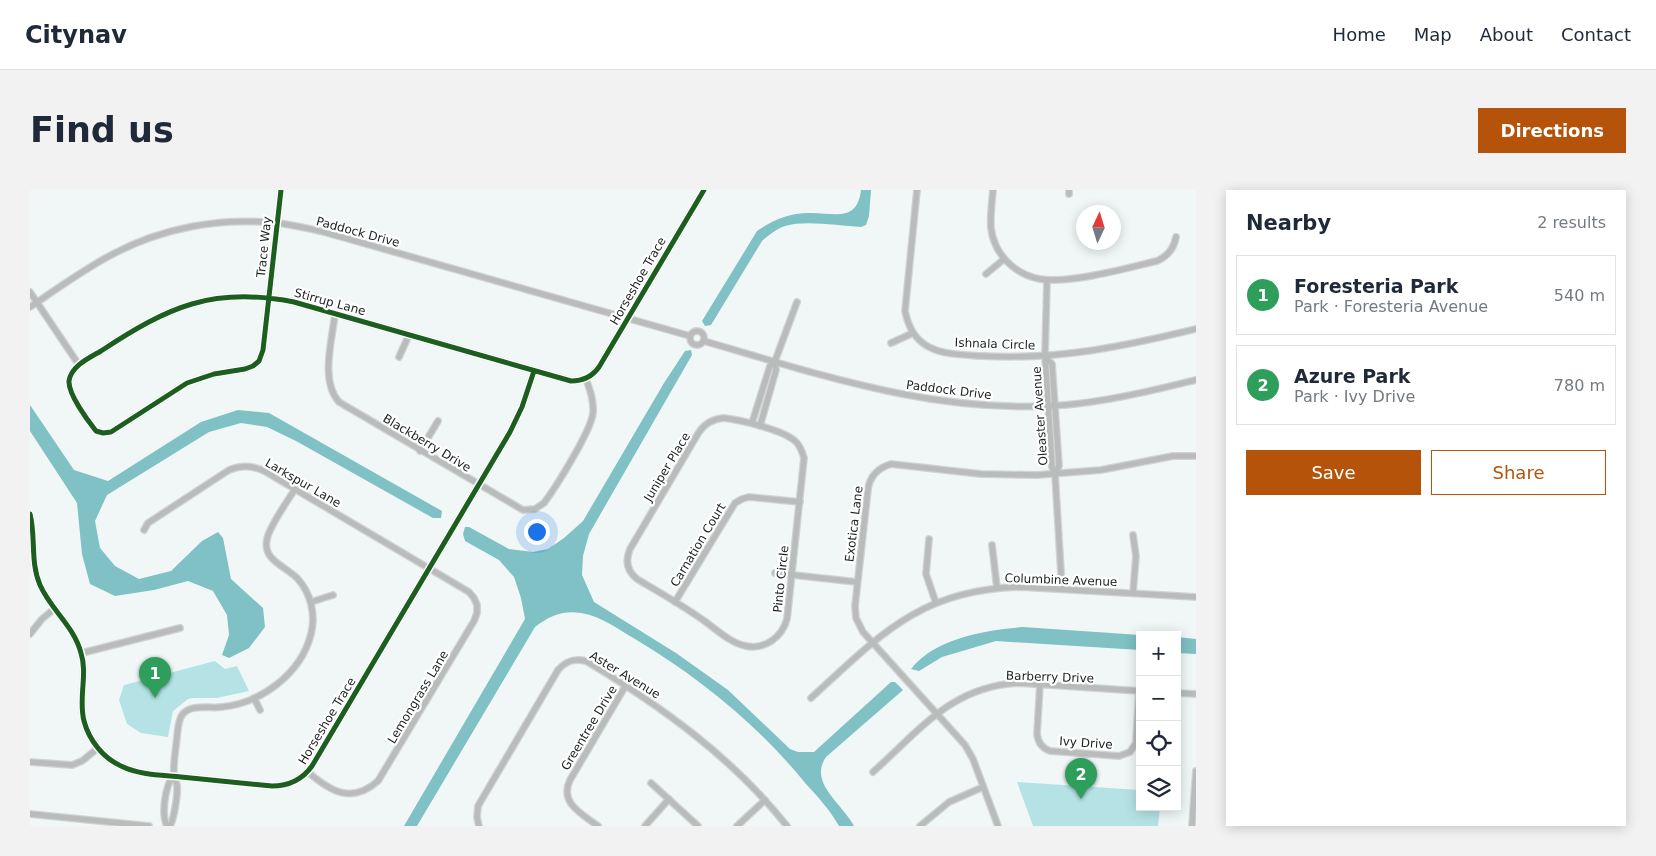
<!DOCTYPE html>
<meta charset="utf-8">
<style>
body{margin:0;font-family:"DejaVu Sans",sans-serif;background:#f2f2f3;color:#1f2937}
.controls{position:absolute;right:15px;bottom:15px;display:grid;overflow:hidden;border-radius:0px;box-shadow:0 2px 12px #0003}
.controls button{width:45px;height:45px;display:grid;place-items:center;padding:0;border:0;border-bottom:1px solid #e0e1e3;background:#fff;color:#1f2937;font:25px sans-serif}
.compass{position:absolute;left:1046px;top:15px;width:45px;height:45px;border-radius:50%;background:#fff;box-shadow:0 2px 12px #0003;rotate:4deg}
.you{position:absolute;left:506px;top:341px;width:18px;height:18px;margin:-12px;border:4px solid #fff;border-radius:50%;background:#1a73e8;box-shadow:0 0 0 8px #1a73e833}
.badge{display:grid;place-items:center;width:32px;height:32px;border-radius:50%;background:#b45309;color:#fff;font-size:16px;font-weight:700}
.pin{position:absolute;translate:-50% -41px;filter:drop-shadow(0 1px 2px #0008)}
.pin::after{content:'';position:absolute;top:26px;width:18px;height:15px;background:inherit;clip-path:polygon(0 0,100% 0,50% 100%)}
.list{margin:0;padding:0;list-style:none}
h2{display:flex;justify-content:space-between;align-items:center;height:65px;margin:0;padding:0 20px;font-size:21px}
h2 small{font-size:16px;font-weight:400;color:#747a83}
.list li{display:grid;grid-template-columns:32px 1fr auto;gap:15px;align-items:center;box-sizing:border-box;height:80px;margin:0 10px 10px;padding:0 10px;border:1px solid #e0e1e3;border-radius:0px}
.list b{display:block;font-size:19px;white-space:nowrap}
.list p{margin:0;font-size:16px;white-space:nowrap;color:#747a83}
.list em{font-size:16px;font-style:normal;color:#747a83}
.actions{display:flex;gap:10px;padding:15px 20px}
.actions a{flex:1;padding:11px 0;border:1px solid #b45309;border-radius:0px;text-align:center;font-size:18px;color:#b45309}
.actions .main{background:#b45309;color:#fff}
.icon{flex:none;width:28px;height:28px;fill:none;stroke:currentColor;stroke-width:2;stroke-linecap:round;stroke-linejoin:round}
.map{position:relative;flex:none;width:1166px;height:636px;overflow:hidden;border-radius:0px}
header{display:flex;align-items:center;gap:30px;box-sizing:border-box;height:70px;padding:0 25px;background:#fff;border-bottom:1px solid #e0e1e3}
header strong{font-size:24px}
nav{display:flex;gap:28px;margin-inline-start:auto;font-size:18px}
.intro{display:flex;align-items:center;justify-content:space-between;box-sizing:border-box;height:120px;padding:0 30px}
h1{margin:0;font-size:35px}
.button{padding:12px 22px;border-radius:0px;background:#b45309;color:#fff;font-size:18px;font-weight:700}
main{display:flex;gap:30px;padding:0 30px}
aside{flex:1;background:#fff;border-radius:0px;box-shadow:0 2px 12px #0003}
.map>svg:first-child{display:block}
.green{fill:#b5e3e5}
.water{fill:#7fc1c4}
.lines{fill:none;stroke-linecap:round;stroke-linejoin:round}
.minor-casing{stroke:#d0d4d4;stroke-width:8}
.minor{stroke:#babcbc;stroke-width:5.5}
.cycleway-casing{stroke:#fff;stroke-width:8}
.cycleway{stroke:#1b5e20;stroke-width:5}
.labels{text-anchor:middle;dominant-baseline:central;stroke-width:4.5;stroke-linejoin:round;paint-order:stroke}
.street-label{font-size:12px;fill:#1c2020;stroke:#fff}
</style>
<header>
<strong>Citynav</strong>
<nav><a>Home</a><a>Map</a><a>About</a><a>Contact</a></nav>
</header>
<div class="intro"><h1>Find us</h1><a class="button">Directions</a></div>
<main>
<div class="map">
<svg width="1166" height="636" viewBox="0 0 1166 636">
<rect width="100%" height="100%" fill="#f1f7f7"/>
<!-- green -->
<g class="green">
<polygon points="185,471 195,479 207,476 219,501 187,508 163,508 158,509 143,521 138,547 111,543 97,534 89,510 94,495"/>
<polygon points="987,592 1110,600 1110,617 1130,617 1128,636 1003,636"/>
</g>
<!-- water -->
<g class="water">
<path d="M831 0H841L839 26 836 35 831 37C809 36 776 30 755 36 746 39 739 45 732 51L681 135 675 136 672 131 727 41C743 30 759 23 779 23 802 22 827 34 831 0Z"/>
<path d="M661 160 662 165 559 344 553 366 552 385 564 412 646 463 698 500 760 559 768 562H784L861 492H865L873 500 796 567C778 593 813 614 824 636H809C800 620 788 607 776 594 728 535 670 488 605 449 588 439 571 426 551 423 533 420 519 426 505 437L387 636H374L495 429 491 408 484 387 469 370 435 351 433 344 435 337H439L479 359 503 362 518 359 534 348 553 331 634 193 655 161Z"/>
<polygon points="0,215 44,280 78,291 171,232 208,220 239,223 412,321 411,328 403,328 266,251 237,237 211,233 179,242 77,305 65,331 70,358 85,376 109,389 141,381 172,351 188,342 193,348 201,389 233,418 235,437 219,458 199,468 192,465 199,445 197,425 183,401 158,391 124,400 85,406 60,394 52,364 47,313 0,241"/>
<path d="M993 437 1110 445V460L966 451 912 467 889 481 881 479C905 448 956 440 993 437Z"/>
<polygon points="1147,447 1166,449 1166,464 1147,463"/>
</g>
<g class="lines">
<!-- minor casing -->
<g class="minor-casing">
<g id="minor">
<path d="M251 0 233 160 229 171 223 176 215 179 184 184 157 193 81 242 73 243 66 241C58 231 38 204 39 191 41 176 59 168 71 161 138 117 182 96 264 112L541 191C553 191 562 187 569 177L674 0"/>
<path d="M887 0 875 121C878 136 885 150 899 157 914 165 935 165 952 166 1028 170 1092 157 1166 139"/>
<path d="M963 0C962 12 960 26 961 38 964 64 985 85 1010 89 1040 94 1097 78 1127 71 1138 66 1144 59 1146 47"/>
<polyline points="1039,4 1039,0"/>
<polyline points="956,84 974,69"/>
<polyline points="1017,90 1015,166 1022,277 1025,284 1032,399"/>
<polyline points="0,102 49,175"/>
<path d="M0 117C27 99 54 79 83 64 132 38 190 27 245 33 262 34 278 39 294 42L660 146"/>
<path d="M305 124C302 150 290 191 309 212L493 320 505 319 514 313C526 297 561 241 563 223 564 211 560 200 556 189"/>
<circle cx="667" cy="148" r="7"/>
<path d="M674 151C794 186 908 225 1035 215 1080 211 1123 200 1166 190"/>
<polyline points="861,153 883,143"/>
<polyline points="369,167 379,145"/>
<polyline points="1015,167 1022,174 1029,276 1025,284"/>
<path d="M694 228C711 230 753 240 765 251 770 255 772 261 774 268L757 429C752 447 735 460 716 456 700 453 686 439 673 430 652 415 629 402 607 389 597 381 595 371 600 359L669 242C675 233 683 229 694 228Z"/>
<polyline points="722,233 740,176 745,171 767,112"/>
<polyline points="730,236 746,180 745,171"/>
<polyline points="390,261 408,231"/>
<path d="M0 324C6 347 0 372 10 395 21 420 44 436 51 463 58 485 48 508 54 531 59 550 73 568 91 576 109 585 131 585 151 587 181 590 211 593 242 596 259 596 272 590 282 576L480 242 492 217 504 181"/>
<path d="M114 340 118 333 199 280C211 275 223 275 236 282L439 402 444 408 447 415V423L444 431 348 591C322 614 301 602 278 582"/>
<polyline points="899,349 896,384 906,413"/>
<polyline points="962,355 967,398"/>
<polyline points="745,383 827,392"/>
<polyline points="1103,403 1106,366 1103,345"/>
<polyline points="281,412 303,405"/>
<polyline points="645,412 705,313 712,309 719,307 770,312"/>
<polyline points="0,444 12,429 24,419"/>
<polyline points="52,463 150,438"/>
<path d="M1010 494 1007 544C1008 553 1012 558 1020 561L1089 566 1100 562 1106 553 1109 501"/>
<polyline points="1147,503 1166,504"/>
<polyline points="224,508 230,520"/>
<path d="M781 508C850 445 891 399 991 397L1166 407"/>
<polyline points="0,572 42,575 52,571 68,558"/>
<path d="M843 582C890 540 922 496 989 493L1110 501"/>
<polyline points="621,593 668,636"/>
<polyline points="0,624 119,636"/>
<path d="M137 636C131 624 135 597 143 586"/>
<path d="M140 636C144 628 148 605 147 595 146 592 144 588 144 585 143 572 146 559 147 547 148 539 148 531 152 525 161 513 179 519 192 517 231 513 271 484 281 444 286 425 281 403 267 388 255 376 232 370 237 349 240 335 257 312 265 299"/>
<path d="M449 636 447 627 448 616 528 480C536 471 544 468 556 471 631 516 702 567 757 636"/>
<path d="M568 636C552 624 529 613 540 590L596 495"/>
<polyline points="615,636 639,609"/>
<polyline points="707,636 735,610"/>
<polyline points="890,636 919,612 953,597"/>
<path d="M968 636 943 569 935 555 833 442 826 428 825 416 838 299C840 286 848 278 861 274L951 284 1007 285 1071 280 1143 266H1166"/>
<polyline points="1162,636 1166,581"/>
</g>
</g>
<!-- minor -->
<use href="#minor" class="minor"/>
<!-- cycleway casing -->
<g class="cycleway-casing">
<g id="cycleway">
<path d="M251 0 233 160 229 171 223 176 215 179 184 184 157 193 81 242 73 243 66 241C58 231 38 204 39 191 41 176 59 168 71 161 138 117 182 96 264 112L541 191C553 191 562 187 569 177L674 0"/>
<path d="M0 324C6 347 0 372 10 395 21 420 44 436 51 463 58 485 48 508 54 531 59 550 73 568 91 576 109 585 131 585 151 587 181 590 211 593 242 596 259 596 272 590 282 576L480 242 492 217 504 181"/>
</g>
</g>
<!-- cycleway -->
<use href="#cycleway" class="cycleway"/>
</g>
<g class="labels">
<!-- street labels -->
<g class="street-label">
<text transform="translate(328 42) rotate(15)">Paddock Drive</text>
<text transform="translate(234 57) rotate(-84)">Trace Way</text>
<text transform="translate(608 91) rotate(-60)">Horseshoe Trace</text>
<text transform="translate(300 112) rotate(15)">Stirrup Lane</text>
<text transform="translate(965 154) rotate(2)">Ishnala Circle</text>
<text transform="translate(919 200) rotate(7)">Paddock Drive</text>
<text transform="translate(1010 226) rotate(-94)">Oleaster Avenue</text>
<text transform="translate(397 253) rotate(31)">Blackberry Drive</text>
<text transform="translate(637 277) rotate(-59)">Juniper Place</text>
<text transform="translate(273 293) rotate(30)">Larkspur Lane</text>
<text transform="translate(824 334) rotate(-83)">Exotica Lane</text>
<text transform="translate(668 355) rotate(-59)">Carnation Court</text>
<text transform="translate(751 389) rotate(-84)">Pinto Circle</text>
<text transform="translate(1031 390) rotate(2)">Columbine Avenue</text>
<text transform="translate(595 485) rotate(31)">Aster Avenue</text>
<text transform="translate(1020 487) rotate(2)">Barberry Drive</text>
<text transform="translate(388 507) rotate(-59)">Lemongrass Lane</text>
<text transform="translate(297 531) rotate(-59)">Horseshoe Trace</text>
<text transform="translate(559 538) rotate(-59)">Greentree Drive</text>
<text transform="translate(1056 553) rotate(4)">Ivy Drive</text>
</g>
</g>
</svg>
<div class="controls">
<button>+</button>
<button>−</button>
<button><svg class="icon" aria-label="locate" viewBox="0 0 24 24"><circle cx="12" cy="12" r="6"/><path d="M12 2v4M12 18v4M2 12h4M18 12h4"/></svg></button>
<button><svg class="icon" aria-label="layers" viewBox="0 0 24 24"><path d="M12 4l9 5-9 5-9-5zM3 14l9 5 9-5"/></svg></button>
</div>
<svg class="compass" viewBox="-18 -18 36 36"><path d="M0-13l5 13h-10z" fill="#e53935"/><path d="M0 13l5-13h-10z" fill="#747a83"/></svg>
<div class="you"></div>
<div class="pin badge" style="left:125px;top:508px;background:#2e9e5b">1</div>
<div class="pin badge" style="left:1051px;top:609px;background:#2e9e5b">2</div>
</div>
<aside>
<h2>Nearby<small>2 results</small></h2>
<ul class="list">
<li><span class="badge" style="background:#2e9e5b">1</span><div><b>Foresteria Park</b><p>Park · Foresteria Avenue</p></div><em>540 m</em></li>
<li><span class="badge" style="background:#2e9e5b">2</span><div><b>Azure Park</b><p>Park · Ivy Drive</p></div><em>780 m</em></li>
</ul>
<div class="actions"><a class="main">Save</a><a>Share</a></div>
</aside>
</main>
